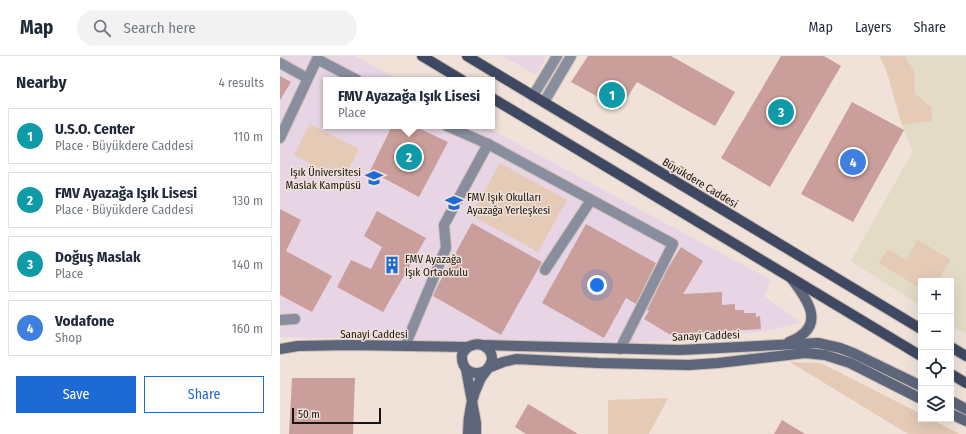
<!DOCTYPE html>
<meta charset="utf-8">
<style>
body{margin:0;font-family:"Fira Sans Condensed",sans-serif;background:#f2f2f3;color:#1f2937}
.controls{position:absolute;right:12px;bottom:12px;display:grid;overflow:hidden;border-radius:0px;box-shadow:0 4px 16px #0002}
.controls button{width:36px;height:36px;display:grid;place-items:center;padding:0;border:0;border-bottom:1px solid #e0e1e3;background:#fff;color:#1f2937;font:20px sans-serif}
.scale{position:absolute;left:12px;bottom:10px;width:89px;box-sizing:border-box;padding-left:4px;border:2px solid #191411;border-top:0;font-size:11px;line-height:14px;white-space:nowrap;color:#191411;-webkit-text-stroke:3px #f0e2d8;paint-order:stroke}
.you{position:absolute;left:317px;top:229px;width:14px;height:14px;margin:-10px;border:3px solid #fff;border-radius:50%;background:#1a73e8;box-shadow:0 0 0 6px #1a73e833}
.badge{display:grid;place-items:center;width:26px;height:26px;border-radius:50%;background:#1e6ad5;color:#fff;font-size:13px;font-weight:700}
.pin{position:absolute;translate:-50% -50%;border:2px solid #fff;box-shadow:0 1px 4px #0006}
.popup{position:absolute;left:43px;top:21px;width:172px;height:52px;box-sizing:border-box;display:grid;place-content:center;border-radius:0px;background:#fff;filter:drop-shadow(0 1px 3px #0005);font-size:13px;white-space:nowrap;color:#747a83}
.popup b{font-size:15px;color:#1f2937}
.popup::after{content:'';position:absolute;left:50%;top:100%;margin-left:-8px;border:8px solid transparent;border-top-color:#fff}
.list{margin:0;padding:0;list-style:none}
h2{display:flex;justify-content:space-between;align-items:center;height:52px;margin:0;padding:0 16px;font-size:17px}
h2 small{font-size:13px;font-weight:400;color:#747a83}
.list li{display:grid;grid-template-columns:26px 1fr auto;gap:12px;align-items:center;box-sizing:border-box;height:56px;margin:0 8px 8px;padding:0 8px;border:1px solid #e0e1e3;border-radius:0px}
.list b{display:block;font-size:15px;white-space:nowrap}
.list p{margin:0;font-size:13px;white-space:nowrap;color:#747a83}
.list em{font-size:13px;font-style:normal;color:#747a83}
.actions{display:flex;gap:8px;padding:12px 16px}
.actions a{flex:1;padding:9px 0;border:1px solid #1e6ad5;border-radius:0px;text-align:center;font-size:14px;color:#1e6ad5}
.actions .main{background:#1e6ad5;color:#fff}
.icon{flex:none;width:22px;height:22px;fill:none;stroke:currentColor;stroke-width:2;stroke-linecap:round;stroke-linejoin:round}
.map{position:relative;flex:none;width:686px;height:378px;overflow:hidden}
header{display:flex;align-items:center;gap:24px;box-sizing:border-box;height:56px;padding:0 20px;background:#fff;border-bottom:1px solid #e0e1e3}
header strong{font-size:19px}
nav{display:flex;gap:22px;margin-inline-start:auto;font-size:14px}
.search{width:280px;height:36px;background:#f2f2f3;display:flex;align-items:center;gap:10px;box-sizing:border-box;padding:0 14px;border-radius:22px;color:#747a83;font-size:15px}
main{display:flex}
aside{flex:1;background:#fff}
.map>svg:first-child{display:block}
.commercial{fill:#e3dbc6}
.education{fill:#e7d5e5}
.green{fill:#e5cab6}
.building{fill:#ca9e9a}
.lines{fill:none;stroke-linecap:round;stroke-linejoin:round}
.street-casing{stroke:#c9bdb4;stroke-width:12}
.secondary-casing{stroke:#c9bdb4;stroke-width:12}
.primary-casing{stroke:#c9bdb4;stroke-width:12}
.street{stroke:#888e9e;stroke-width:10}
.secondary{stroke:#5d657b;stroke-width:10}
.primary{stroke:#3e4862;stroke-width:10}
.labels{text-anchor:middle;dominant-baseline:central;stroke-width:3;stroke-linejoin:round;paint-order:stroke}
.poi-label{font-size:11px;fill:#191411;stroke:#f0e2d8;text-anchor:start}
.street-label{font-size:11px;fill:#191411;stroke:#f0e2d8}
</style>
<header>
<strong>Map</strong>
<div class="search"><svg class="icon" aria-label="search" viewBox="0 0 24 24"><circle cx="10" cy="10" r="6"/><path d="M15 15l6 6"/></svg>Search here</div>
<nav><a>Map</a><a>Layers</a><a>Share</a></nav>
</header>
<main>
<aside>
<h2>Nearby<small>4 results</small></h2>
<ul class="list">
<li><span class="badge" style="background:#0f9aa8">1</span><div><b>U.S.O. Center</b><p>Place · Büyükdere Caddesi</p></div><em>110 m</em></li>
<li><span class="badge" style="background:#0f9aa8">2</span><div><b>FMV Ayazağa Işık Lisesi</b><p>Place · Büyükdere Caddesi</p></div><em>130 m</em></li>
<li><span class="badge" style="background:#0f9aa8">3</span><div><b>Doğuş Maslak</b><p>Place</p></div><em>140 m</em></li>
<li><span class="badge" style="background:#3f7fe0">4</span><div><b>Vodafone</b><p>Shop</p></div><em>160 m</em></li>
</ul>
<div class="actions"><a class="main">Save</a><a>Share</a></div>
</aside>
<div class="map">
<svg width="686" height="378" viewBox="0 0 686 378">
<rect width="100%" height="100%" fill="#f0e2d8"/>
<!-- commercial -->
<polygon class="commercial" points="599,0 686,0 686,278 671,269 671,225 641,225 641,250 571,205 633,95 622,69 609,22"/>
<!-- education -->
<g class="education">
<polygon points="0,0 75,0 119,24 46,24 46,70 205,70 491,224 484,240 521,267 479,276 341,288 0,281"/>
<polygon points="223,0 267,0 256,19"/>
</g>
<!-- green -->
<g class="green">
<polygon points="600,0 624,0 634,14 635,38 652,52 652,65 622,69 606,13"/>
<polygon points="30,68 79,93 63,124 14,99"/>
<polygon points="220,107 287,144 258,196 191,159"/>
<polygon points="638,184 671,204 657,225 641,225 641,233 599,207 608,193 626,204"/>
<polygon points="510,306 541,307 641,358 641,363 650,363 680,378 628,378"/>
<polygon points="388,342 369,378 328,378 328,344"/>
</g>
<!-- building -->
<g class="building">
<polygon points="308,0 391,0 455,36 435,70 357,26 340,53 291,26"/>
<polygon points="501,0 544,0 561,10 490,131 441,102"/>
<polygon points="0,20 11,26 0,44"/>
<polygon points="572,46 624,74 573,166 521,138"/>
<polygon points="112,70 134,70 168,86 139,141 90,115"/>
<polygon points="0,153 21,164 6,195 52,220 32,256 0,239"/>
<polygon points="97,155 146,182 103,256 57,231 71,204 91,213 102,191 84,180"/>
<polygon points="192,167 262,206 221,279 153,240 158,229"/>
<polygon points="306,168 376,207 356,248 346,242 324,282 262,247"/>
<polygon points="401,191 423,205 403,238 442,236 442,249 455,248 455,254 464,254 464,257 476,257 476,261 480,260 481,273 389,278 364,263 369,255 367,254 388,212"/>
<polygon points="12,322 75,322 73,378 9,378"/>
<polygon points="248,348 298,378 246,378 235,371"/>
<polygon points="502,364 525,378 494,378"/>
</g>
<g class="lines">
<!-- street casing -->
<g class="street-casing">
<g id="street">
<polyline points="0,7 27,22"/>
<polyline points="253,40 277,0"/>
<polyline points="264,46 291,0"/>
<polyline points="167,70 208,88 393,188 340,293"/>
<polyline points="0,82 37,3 77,24"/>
<polyline points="265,214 311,144"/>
<polyline points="0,264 15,263"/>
<polyline points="125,290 166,192 164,169 208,88"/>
</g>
</g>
<!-- secondary casing -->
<g class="secondary-casing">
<g id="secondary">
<path d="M509 286C547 271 529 245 511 222"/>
<polyline points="203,289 400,294 538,287 560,292 573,297 641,330"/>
<polyline points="0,293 18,290 70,289 188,291"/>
<polyline points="208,312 223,306 236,303 318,307 409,309 438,307 525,297 545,299 570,307 641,343"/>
<polyline points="186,313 196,367 196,378"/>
<polyline points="671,345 686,353"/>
<polyline points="671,358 686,365"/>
<path d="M188 378C188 360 192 340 200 324 203 317 211 312 212 303 212 293 202 286 193 289 187 290 184 294 182 299 181 313 192 321 205 315"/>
</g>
</g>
<!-- primary casing -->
<g class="primary-casing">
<g id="primary">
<polyline points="142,0 182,24"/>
<polyline points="187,0 641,273"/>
<polyline points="212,42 641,300"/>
<polyline points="671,291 686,300"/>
<polyline points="671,318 686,327"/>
</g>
</g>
<!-- street -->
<use href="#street" class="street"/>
<!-- secondary -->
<use href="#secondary" class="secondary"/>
<!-- primary -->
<use href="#primary" class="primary"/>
</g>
<!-- icons -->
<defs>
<g id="university-bare" transform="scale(1.38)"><path d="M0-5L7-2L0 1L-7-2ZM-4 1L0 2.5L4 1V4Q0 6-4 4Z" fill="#1e6ad5" stroke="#f0e2d8" stroke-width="2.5" paint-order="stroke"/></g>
<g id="school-bare" transform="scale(1.38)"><path d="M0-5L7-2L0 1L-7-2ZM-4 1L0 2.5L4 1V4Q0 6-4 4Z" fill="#1e6ad5" stroke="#f0e2d8" stroke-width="2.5" paint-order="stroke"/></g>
<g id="building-bare" transform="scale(1.38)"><path d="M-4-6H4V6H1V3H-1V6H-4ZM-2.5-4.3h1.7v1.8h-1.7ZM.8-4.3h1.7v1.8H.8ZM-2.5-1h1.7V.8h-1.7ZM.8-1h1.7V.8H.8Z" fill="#1e6ad5" stroke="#f0e2d8" stroke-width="2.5" paint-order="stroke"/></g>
</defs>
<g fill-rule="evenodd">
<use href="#university-bare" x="94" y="122"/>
<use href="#school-bare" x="174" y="147"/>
<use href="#building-bare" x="112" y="209"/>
</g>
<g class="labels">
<!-- poi labels -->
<g class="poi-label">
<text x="81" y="116" text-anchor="end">Işık Üniversitesi<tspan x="81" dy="13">Maslak Kampüsü</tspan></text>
<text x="187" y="141">FMV Işık Okulları<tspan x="187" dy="13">Ayazağa Yerleşkesi</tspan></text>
<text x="125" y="203">FMV Ayazağa<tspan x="125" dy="13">Işık Ortaokulu</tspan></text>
</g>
<!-- street labels -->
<g class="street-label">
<text transform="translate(420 127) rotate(31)">Büyükdere Caddesi</text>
<text x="94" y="278">Sanayi Caddesi</text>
<text transform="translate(426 280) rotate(-2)">Sanayi Caddesi</text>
</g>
</g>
</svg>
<div class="controls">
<button>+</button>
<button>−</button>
<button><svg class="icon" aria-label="locate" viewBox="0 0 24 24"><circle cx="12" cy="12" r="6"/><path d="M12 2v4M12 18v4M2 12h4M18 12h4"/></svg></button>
<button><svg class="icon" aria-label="layers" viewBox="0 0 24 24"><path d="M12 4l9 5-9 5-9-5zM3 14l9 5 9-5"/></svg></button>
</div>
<div class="scale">50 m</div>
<div class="you"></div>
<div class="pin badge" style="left:332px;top:39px;background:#0f9aa8">1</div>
<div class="pin badge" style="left:129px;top:101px;background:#0f9aa8">2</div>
<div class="popup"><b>FMV Ayazağa Işık Lisesi</b>Place</div>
<div class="pin badge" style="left:501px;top:56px;background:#0f9aa8">3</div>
<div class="pin badge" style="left:573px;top:106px;background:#3f7fe0">4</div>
</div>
</main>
